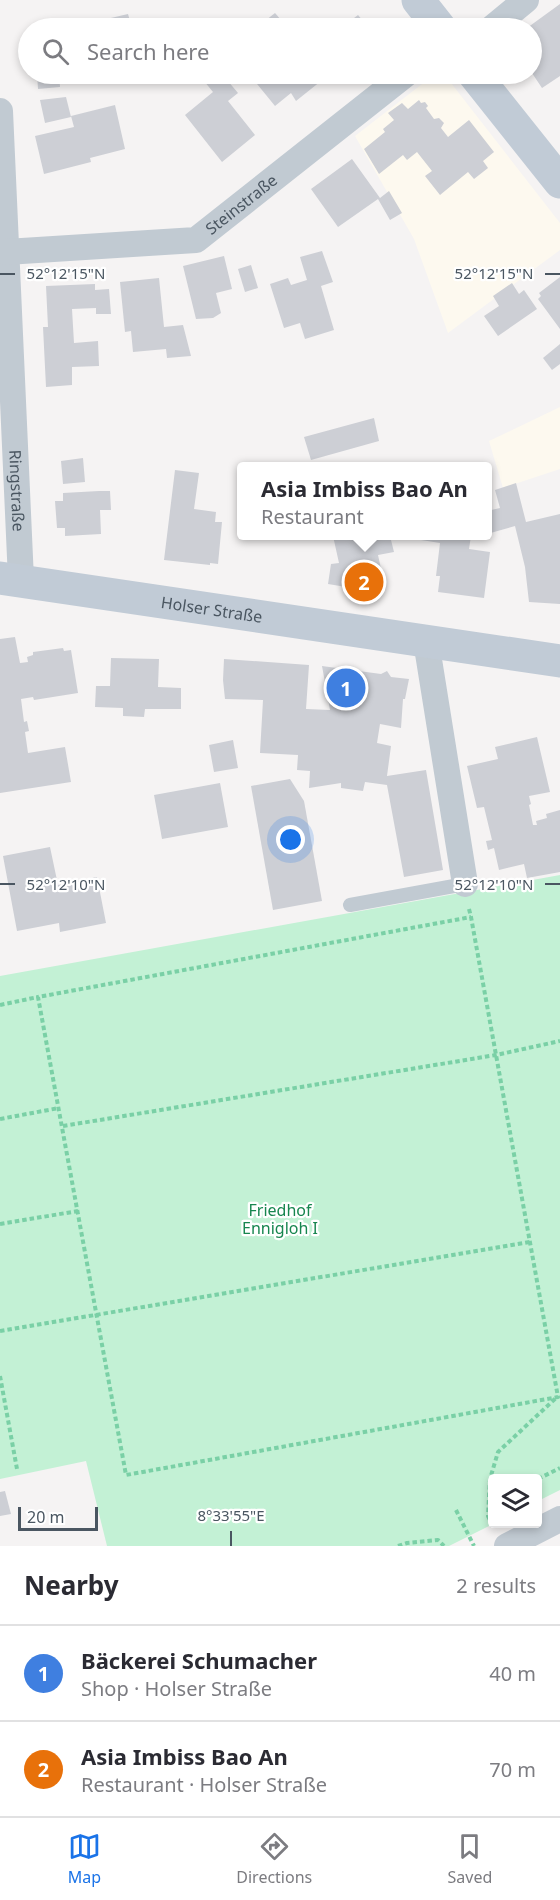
<!DOCTYPE html>
<meta charset="utf-8">
<style>
body{margin:0;font-family:"Noto Sans",sans-serif;background:#f2f2f3;color:#2b2b33}
.controls{position:absolute;right:18px;bottom:18px;display:grid;overflow:hidden;border-radius:6px;box-shadow:0 3px 9px #0003}
.controls button{width:54px;height:54px;display:grid;place-items:center;padding:0;border:0;border-bottom:2px solid #e1e1e2;background:#fff;color:#2b2b33;font:30px sans-serif}
.scale{position:absolute;left:18px;bottom:15px;width:80px;box-sizing:border-box;padding-left:6px;border:3px solid #4a5661;border-top:0;font-size:16px;line-height:21px;white-space:nowrap;color:#4a5661;-webkit-text-stroke:4px #fff;paint-order:stroke}
.you{position:absolute;left:291px;top:840px;width:21px;height:21px;margin:-15px;border:4px solid #fff;border-radius:50%;background:#1a73e8;box-shadow:0 0 0 9px #1a73e833}
.badge{display:grid;place-items:center;width:39px;height:39px;border-radius:50%;background:#1a73e8;color:#fff;font-size:20px;font-weight:700}
.pin{position:absolute;translate:-50% -50%;border:3px solid #fff;box-shadow:0 2px 6px #0006}
.popup{position:absolute;left:237px;top:462px;width:255px;height:78px;box-sizing:border-box;display:grid;place-content:center;border-radius:6px;background:#fff;filter:drop-shadow(0 2px 4px #0005);font-size:20px;white-space:nowrap;color:#7c7c81}
.popup b{font-size:22px;color:#2b2b33}
.popup::after{content:'';position:absolute;left:50%;top:100%;margin-left:-12px;border:12px solid transparent;border-top-color:#fff}
.list{margin:0;padding:0;list-style:none}
h2{display:flex;justify-content:space-between;align-items:center;height:78px;margin:0;padding:0 24px;font-size:26px}
h2 small{font-size:20px;font-weight:400;color:#7c7c81}
.list li{display:grid;grid-template-columns:39px 1fr auto;gap:18px;align-items:center;box-sizing:border-box;height:96px;padding:0 24px;border-top:2px solid #e1e1e2}
.list b{display:block;font-size:22px;white-space:nowrap}
.list p{margin:0;font-size:20px;white-space:nowrap;color:#7c7c81}
.list em{font-size:20px;font-style:normal;color:#7c7c81}
.icon{flex:none;width:33px;height:33px;fill:none;stroke:currentColor;stroke-width:2;stroke-linecap:round;stroke-linejoin:round}
.map{position:relative;flex:none;width:560px;height:1546px;overflow:hidden}
.search{position:absolute;background:#fff;box-shadow:0 3px 9px #0003;left:18px;right:18px;top:18px;height:66px;display:flex;align-items:center;gap:15px;box-sizing:border-box;padding:0 21px;border-radius:33px;color:#7c7c81;font-size:22px}
.sheet{height:270px;background:#fff}
nav{display:flex;justify-content:space-around;align-items:center;box-sizing:border-box;height:84px;border-top:2px solid #e1e1e2;background:#fff;font-size:16px;color:#7c7c81}
nav a{display:grid;justify-items:center;gap:3px}
nav .on{color:#1a73e8}
.map>svg:first-child{display:block}
.commercial{fill:#fdf9ef}
.green{fill:#c3f1d5}
.building{fill:#cdcfd5}
.lines{fill:none;stroke-linecap:round;stroke-linejoin:round}
.path{stroke:#7ad0a6;stroke-width:4;stroke-dasharray:4.5 3;stroke-linecap:butt}
.lane{stroke:#c1cad2;stroke-width:14}
.street{stroke:#c1cad2;stroke-width:26}
.secondary{stroke:#c1cbd6;stroke-width:33}
.ticks{fill:none;stroke:#4a5661;stroke-width:2}
.labels{text-anchor:middle;dominant-baseline:central;stroke-width:4.5;stroke-linejoin:round;paint-order:stroke}
.street-label{font-size:16px;fill:#4a5661;stroke:#fff}
.park-label{font-size:16px;fill:#17864f;stroke:#fff}
.ticks-label{font-size:15px;text-anchor:middle;fill:#4a5661;stroke:#fff;stroke-width:4.5;stroke-linejoin:round;paint-order:stroke}
</style>
<div class="map">
<svg width="560" height="1546" viewBox="0 0 560 1546">
<rect width="100%" height="100%" fill="#f5f3f3"/>
<!-- commercial -->
<g class="commercial">
<polygon points="435,74 444,74 560,223 560,250 448,333 414,239 355,136"/>
<polygon points="560,407 560,469 503,488 489,441"/>
</g>
<!-- green -->
<polygon class="green" points="560,875 560,1490 538,1501 538,1478 492,1478 493,1524 449,1546 107,1546 86,1461 0,1479 0,976"/>
<!-- building -->
<g class="building">
<polygon points="560,4 560,76 542,88 532,73 532,28 527,28"/>
<polygon points="275,13 288,28 256,28"/>
<polygon points="128,14 132,28 68,28"/>
<polygon points="358,15 369,28 341,28"/>
<polygon points="37,74 59,74 60,87 38,89"/>
<polygon points="214,74 222,74 238,93 228,101 255,135 222,162 185,115 213,92 204,81"/>
<polygon points="249,74 323,74 326,77 296,101 291,93 275,106"/>
<polygon points="66,97 71,117 45,123 40,100"/>
<polygon points="419,100 421,103 425,102 428,106 426,108 434,119 439,118 444,123 441,128 448,137 469,120 494,152 483,161 488,168 474,179 468,172 440,195 425,176 432,171 417,152 407,160 403,155 379,174 364,149 385,132 383,129 394,120 388,113 402,103 408,109"/>
<polygon points="115,105 125,149 90,158 91,162 44,174 35,136 74,127 71,116"/>
<polygon points="352,159 380,198 389,191 402,213 390,220 378,199 338,227 311,189"/>
<polygon points="322,251 333,282 321,286 334,330 305,339 300,323 284,328 270,284 288,278 291,285 307,280 300,257"/>
<polygon points="224,256 232,289 216,293 221,313 213,318 196,319 183,266"/>
<polygon points="251,265 258,288 245,292 238,269"/>
<polygon points="560,277 560,329 538,299 541,296 539,293"/>
<polygon points="159,278 164,327 183,325 191,356 167,358 166,349 133,352 131,331 125,332 120,282"/>
<polygon points="512,283 519,294 524,290 537,309 498,336 484,316 499,306 493,296"/>
<polygon points="95,284 95,290 109,289 111,314 96,314 96,308 72,309 74,343 98,341 99,366 72,367 72,385 46,387 43,327 48,327 46,286"/>
<polygon points="560,344 560,364 552,370 543,358"/>
<polygon points="374,418 379,441 311,460 304,437"/>
<polygon points="83,458 85,482 63,484 61,461"/>
<polygon points="175,470 199,473 194,509 216,512 215,522 222,522 218,564 210,563 210,565 164,560"/>
<polygon points="516,483 526,522 560,514 560,604 529,602 525,567 515,526 487,534 487,511 500,508 495,490"/>
<polygon points="99,491 110,491 111,510 100,510 101,534 65,536 65,528 57,528 55,501 63,501 63,493"/>
<polygon points="333,536 390,536 394,552 378,555 384,582 358,589 328,584 331,564 339,563"/>
<polygon points="422,536 471,536 469,549 490,552 484,598 438,592 440,576 436,576 440,543 421,540"/>
<polygon points="15,637 20,663 28,662 27,657 33,655 33,652 63,648 64,651 71,650 78,693 34,700 33,697 21,699 24,722 27,721 29,731 25,732 28,753 65,747 71,782 0,793 0,639"/>
<polygon points="111,658 159,659 158,687 181,688 181,709 145,709 144,717 123,716 123,708 95,707 96,686 110,686"/>
<polygon points="224,659 309,665 306,709 330,710 322,666 381,674 387,671 391,677 409,679 405,699 403,699 401,728 380,724 377,743 391,746 387,776 426,770 443,870 404,877 387,785 365,782 363,791 341,788 341,783 309,788 310,771 297,770 298,755 260,753 263,700 225,699 223,680"/>
<polygon points="537,737 550,792 529,796 531,804 529,805 533,825 537,825 536,821 547,818 546,814 560,810 560,872 527,878 524,864 499,870 494,848 488,850 486,841 492,840 484,807 477,808 467,766 498,759 495,747"/>
<polygon points="233,740 238,768 214,772 209,745"/>
<polygon points="290,779 304,801 322,901 273,910 251,786"/>
<polygon points="220,783 228,827 162,839 154,795"/>
<polygon points="50,847 58,885 97,877 106,923 60,932 59,923 17,931 3,856"/>
<polygon points="5,1491 11,1514 0,1516 0,1492"/>
</g>
<g class="lines">
<!-- path -->
<g class="path">
<polyline points="469,909 471,917 558,1397 126,1475 38,997 471,917"/>
<polyline points="0,1005 38,997"/>
<polyline points="0,1119 59,1108"/>
<polyline points="63,1126 496,1055 560,1041"/>
<polyline points="0,1224 78,1211"/>
<polyline points="0,1331 530,1242"/>
<polyline points="0,1376 17,1469"/>
<polyline points="538,1479 560,1468"/>
<polyline points="456,1510 474,1546"/>
<polyline points="493,1526 488,1516 490,1479 498,1452 557,1397"/>
<polyline points="398,1546 407,1543 438,1540 444,1546"/>
</g>
<!-- lane -->
<polyline class="lane" points="350,905 465,884"/>
<!-- street -->
<g class="street">
<polyline points="492,28 526,0"/>
<path id="s1" d="M0 111 21 580"/>
<path id="s2" d="M6 252 196 240 406 74"/>
<polyline points="426,641 465,884"/>
<polyline points="507,1546 560,1519"/>
</g>
<!-- secondary -->
<g class="secondary">
<polyline points="418,0 440,28"/>
<polyline points="474,74 560,182"/>
<path id="s3" d="M0 578 560 661"/>
</g>
</g>
<!-- ticks -->
<path class="ticks" d="M0 274H15M545 274H560M0 884H15M545 884H560M231 1531V1546"/>
<g class="labels">
<!-- street labels -->
<g class="street-label">
<text stroke="none"><textPath href="#s2" startOffset="248">Steinstraße</textPath></text>
<text stroke="none"><textPath href="#s1" startOffset="380">Ringstraße</textPath></text>
<text stroke="none"><textPath href="#s3" startOffset="214">Holser Straße</textPath></text>
</g>
<!-- park labels -->
<g class="park-label">
<text x="280" y="1210">Friedhof<tspan x="280" dy="18">Ennigloh I</tspan></text>
</g>
</g>
<g class="ticks-label">
<text x="66" y="279">52°12'15"N</text>
<text x="494" y="279">52°12'15"N</text>
<text x="66" y="890">52°12'10"N</text>
<text x="494" y="890">52°12'10"N</text>
<text x="231" y="1521">8°33'55"E</text>
</g>
</svg>
<div class="controls">
<button><svg class="icon" aria-label="layers" viewBox="0 0 24 24"><path d="M12 4l9 5-9 5-9-5zM3 14l9 5 9-5"/></svg></button>
</div>
<div class="scale">20 m</div>
<div class="you"></div>
<div class="pin badge" style="left:346px;top:688px;background:#3f7fe0">1</div>
<div class="pin badge" style="left:364px;top:582px;background:#e8710a">2</div>
<div class="popup"><b>Asia Imbiss Bao An</b>Restaurant</div>
<div class="search"><svg class="icon" aria-label="search" viewBox="0 0 24 24"><circle cx="10" cy="10" r="6"/><path d="M15 15l6 6"/></svg>Search here</div>
</div>
<section class="sheet">
<h2>Nearby<small>2 results</small></h2>
<ul class="list">
<li><span class="badge" style="background:#3f7fe0">1</span><div><b>Bäckerei Schumacher</b><p>Shop · Holser Straße</p></div><em>40 m</em></li>
<li><span class="badge" style="background:#e8710a">2</span><div><b>Asia Imbiss Bao An</b><p>Restaurant · Holser Straße</p></div><em>70 m</em></li>
</ul>
</section>
<nav>
<a class="on"><svg class="icon" aria-label="map" viewBox="0 0 24 24"><path d="M3 6l6-2 6 2 6-2v14l-6 2-6-2-6 2zM9 4v14M15 6v14"/></svg>Map</a>
<a><svg class="icon" aria-label="directions" viewBox="0 0 24 24"><path d="M12 3l9 9-9 9-9-9zM9 14v-3h6M13 9l2 2-2 2"/></svg>Directions</a>
<a><svg class="icon" aria-label="saved" viewBox="0 0 24 24"><path d="M7 4h10v16l-5-4-5 4z"/></svg>Saved</a>
</nav>
